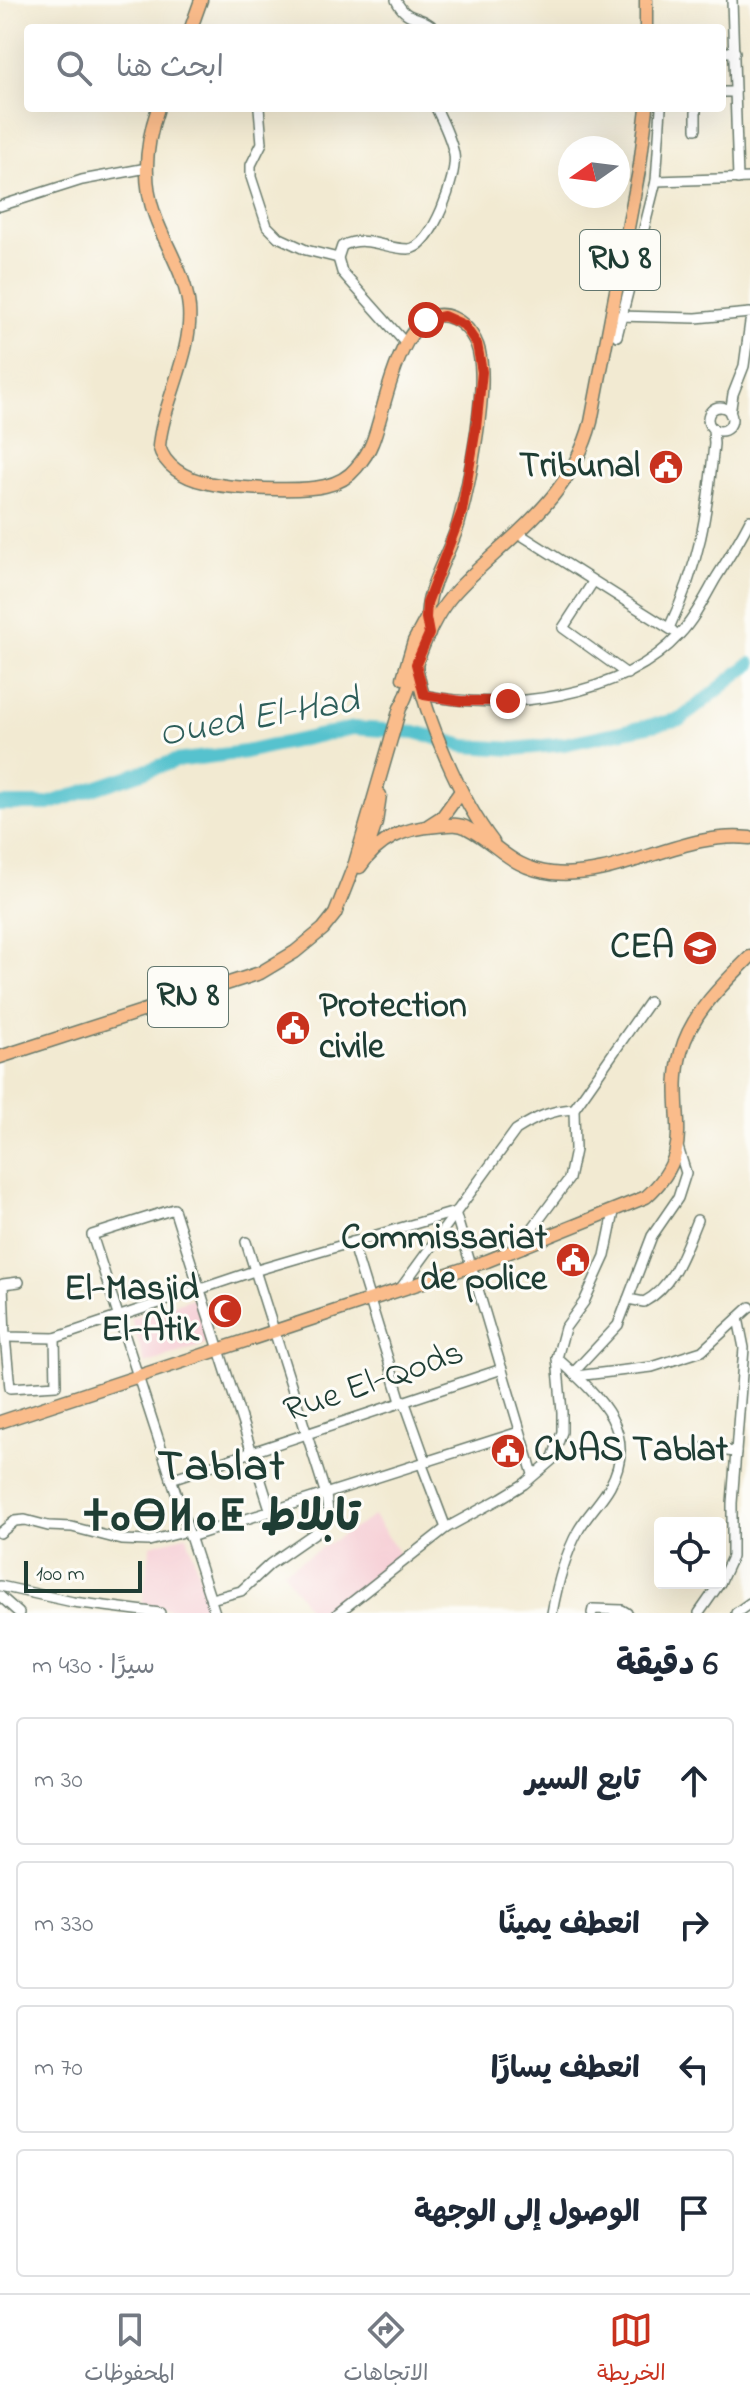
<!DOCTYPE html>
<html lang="ar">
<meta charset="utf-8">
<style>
body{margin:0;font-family:"Indie Flower","Playpen Sans Arabic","Noto Sans Tifinagh",sans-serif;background:#f6f6f7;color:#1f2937;direction:rtl}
.controls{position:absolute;right:24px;bottom:24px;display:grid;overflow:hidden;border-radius:8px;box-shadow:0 8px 32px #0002}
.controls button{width:72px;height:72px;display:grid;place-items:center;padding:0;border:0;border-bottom:2px solid #e0e1e3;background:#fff;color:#1f2937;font:40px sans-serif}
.compass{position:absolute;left:558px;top:136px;width:72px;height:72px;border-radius:50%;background:#fff;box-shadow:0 8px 32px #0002;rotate:256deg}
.scale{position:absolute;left:24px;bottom:20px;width:118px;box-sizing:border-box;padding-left:8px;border:4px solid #1f3d34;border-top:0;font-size:22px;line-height:28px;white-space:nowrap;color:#1f3d34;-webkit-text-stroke:6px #fdfcf7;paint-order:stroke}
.stop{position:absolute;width:24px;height:24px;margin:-18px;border:6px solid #c8321e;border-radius:50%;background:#fff}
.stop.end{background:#c8321e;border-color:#fff;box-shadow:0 2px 8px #0008}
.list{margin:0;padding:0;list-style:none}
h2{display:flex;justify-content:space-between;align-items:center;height:104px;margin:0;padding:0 32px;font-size:34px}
h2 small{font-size:26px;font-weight:400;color:#747a83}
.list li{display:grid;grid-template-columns:52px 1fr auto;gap:24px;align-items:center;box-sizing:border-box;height:128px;margin:0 16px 16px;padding:0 16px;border:2px solid #e0e1e3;border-radius:8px}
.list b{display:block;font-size:30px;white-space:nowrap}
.list em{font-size:26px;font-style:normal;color:#747a83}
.icon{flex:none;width:44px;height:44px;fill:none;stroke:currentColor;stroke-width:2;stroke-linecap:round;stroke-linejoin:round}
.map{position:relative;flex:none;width:750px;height:1613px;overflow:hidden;direction:ltr}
.search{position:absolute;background:#fff;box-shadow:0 8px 32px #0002;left:24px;right:24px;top:24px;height:88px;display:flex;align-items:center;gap:20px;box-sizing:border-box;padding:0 28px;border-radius:8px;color:#747a83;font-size:30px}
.sheet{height:680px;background:#fff}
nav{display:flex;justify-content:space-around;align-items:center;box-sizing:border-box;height:112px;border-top:2px solid #e0e1e3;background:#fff;font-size:22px;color:#747a83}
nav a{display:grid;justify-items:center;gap:4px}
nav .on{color:#c8321e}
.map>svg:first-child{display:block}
.built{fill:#f6cfd6}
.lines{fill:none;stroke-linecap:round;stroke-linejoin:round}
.river{stroke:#56c2ce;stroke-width:14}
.minor-casing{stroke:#697a6b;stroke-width:12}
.major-casing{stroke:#697a6b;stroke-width:15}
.minor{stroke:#fff;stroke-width:9}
.major{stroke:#fabc8b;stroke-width:12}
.route{stroke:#c8321e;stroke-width:10}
.labels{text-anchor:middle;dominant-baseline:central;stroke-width:6;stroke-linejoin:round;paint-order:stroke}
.shield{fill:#fdfcf7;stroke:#62766e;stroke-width:2}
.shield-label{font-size:34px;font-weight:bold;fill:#1f3d34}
.poi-label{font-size:36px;font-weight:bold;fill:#1f3d34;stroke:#fdfcf7;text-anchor:end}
.street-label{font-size:36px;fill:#1f3d34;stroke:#fdfcf7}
.water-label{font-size:38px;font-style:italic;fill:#2d5e5a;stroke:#fdfcf7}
.district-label{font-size:44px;font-weight:bold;letter-spacing:2px;fill:#1f3d34;stroke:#fdfcf7}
</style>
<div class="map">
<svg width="750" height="1613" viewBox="0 0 750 1613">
<rect width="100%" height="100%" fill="#fdfcf7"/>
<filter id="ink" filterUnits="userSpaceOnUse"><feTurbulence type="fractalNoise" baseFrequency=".0125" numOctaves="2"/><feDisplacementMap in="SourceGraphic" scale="16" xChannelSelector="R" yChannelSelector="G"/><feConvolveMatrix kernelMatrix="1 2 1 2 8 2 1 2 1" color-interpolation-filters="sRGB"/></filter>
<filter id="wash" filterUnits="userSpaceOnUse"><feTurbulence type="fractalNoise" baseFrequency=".006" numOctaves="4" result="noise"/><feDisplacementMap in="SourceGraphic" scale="32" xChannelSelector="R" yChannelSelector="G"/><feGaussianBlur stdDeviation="1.8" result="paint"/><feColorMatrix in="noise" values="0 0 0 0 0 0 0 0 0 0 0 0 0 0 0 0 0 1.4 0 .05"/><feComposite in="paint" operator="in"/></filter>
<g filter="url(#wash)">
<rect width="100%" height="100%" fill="#f2ead2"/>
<!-- built -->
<g class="built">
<polygon points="199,1296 213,1342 145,1364 131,1318"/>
<polygon points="374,1516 402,1558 323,1613 311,1613 283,1571"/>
<polygon points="187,1535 210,1613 192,1613 142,1604 151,1545"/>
</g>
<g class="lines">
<!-- river -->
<polyline class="river" points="0,804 48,804 175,761 245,752 353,728 415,732 465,746 514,749 564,744 681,719 750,664"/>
</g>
</g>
<g filter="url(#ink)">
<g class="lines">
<!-- minor casing -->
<g class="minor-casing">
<g id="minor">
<path d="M396 0C407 23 419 13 434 28"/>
<polyline points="732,0 738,179"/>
<polyline points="722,52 735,52"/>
<polyline points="722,92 735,92"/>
<polyline points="259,108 262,143 251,165 251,177 267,226 278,237 306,250 338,258"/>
<polyline points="696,108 696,129"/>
<polyline points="656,181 750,178"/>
<polyline points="0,206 82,180 147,168"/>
<polyline points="618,316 696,318 750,313"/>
<polyline points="617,336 656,181 661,108"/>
<path d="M406 344 342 272 338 258 342 246C367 234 384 249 408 249 432 249 458 175 454 154 451 139 443 122 436 108"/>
<circle cx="720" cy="419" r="12"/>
<polyline points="730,414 733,394 744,366 750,322"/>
<polyline points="518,533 673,631"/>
<polyline points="593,582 563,628 627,674"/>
<path d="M669 628C700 562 707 516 714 444L713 429"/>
<path d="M424 695C504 712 622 698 680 634 695 618 705 597 716 578 728 559 740 540 750 520"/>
<polyline points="455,1212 533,1474"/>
<polyline points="352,1242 400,1398 405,1403 426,1462"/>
<polyline points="524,1248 529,1233 569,1179 575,1150 574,1109 649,1002"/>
<polyline points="19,1282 3,1284 5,1337 55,1338 254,1271 455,1212"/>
<path d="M401 1288 516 1130C535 1118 551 1110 574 1109"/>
<path d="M628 1299 644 1302C674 1286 684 1251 697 1220"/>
<polyline points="738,1318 750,1307"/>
<polyline points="5,1337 10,1388 56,1385 55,1338"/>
<polyline points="573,1373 618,1325 652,1236 678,1198 686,1173 678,1147"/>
<polyline points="576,1376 652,1367 702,1351 738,1318 744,1348 732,1503 732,1557 720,1583"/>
<polyline points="698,1448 736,1452"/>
<polyline points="422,1465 446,1528"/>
<polyline points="171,1479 502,1369"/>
<polyline points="0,1533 15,1521 25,1520 48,1526 72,1527 122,1540 149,1541 188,1531"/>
<polyline points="190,1537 519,1432"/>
<polyline points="0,1586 73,1602 160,1613"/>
<polyline points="0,1596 19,1613"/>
<polyline points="211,1599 241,1591 270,1564 319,1530 328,1511 326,1495 246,1242"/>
<polyline points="215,1613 92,1235 174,1209 271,1512"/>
<polyline points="338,1613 446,1528 501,1498 524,1484 552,1460 562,1432 562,1412 557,1358 565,1328 584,1302 605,1256 614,1212"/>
<path d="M552 1613C557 1586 565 1555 578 1531 587 1515 601 1502 610 1486 641 1430 595 1393 557 1358"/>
<polyline points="592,1613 593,1609 622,1610 627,1613"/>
<polyline points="699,1613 720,1583"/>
<polyline points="736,1613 750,1603"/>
</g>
</g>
<!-- major casing -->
<g class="major-casing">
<g id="major">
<polyline points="646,0 646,28"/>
<polyline points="191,28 201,0"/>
<path d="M158 108C146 143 142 181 155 216 166 247 186 275 189 308 193 353 163 402 159 446 164 466 185 478 204 482 229 489 301 492 325 486 338 483 348 478 356 468 362 461 369 451 372 443 385 413 401 296 453 318 468 325 478 341 480 357 487 395 469 486 458 525 447 561 420 595 429 634"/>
<path d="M416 666C425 717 461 801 493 842"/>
<polyline points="403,678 414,641 427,617"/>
<polyline points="429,825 443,816 461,791"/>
<polyline points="365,855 376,823 380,795"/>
<path d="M360 867C379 839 404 828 437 826 448 825 458 823 467 828 500 845 510 868 552 873 620 880 683 830 750 838"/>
<path d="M0 1057 260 973 295 952 323 929 335 914 355 863 400 708C408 696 410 682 415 668 423 644 434 617 451 597 465 580 483 565 499 550 541 513 576 478 591 422L640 165 647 108"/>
<path d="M0 1422 487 1261 646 1197C701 1148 665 1111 681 1052 691 1014 723 984 750 957"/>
</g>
</g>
<!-- minor -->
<use href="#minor" class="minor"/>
<!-- major -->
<use href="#major" class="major"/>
</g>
</g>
<g class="lines" filter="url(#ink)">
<!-- route -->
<polyline class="route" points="426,320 444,316 464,325 477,344 482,372 476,428 462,511 427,603 426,618 429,634 416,664 424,695 461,701 508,701"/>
</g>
<!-- icons -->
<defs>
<g id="civic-disc" transform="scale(1.8)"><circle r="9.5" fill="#c8321e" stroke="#fdfcf7"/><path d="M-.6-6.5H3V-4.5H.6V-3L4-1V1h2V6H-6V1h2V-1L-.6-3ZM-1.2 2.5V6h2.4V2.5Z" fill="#fff"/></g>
<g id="university-disc" transform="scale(1.8)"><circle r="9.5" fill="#c8321e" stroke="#fdfcf7"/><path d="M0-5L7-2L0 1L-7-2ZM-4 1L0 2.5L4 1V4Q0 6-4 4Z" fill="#fff"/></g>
<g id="mosque-disc" transform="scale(1.8)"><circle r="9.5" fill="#c8321e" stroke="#fdfcf7"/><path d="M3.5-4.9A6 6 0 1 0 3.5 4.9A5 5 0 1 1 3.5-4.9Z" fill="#fff"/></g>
</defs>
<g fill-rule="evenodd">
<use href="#civic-disc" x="666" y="467"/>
<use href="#university-disc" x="700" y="948"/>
<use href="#civic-disc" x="293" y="1028"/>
<use href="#civic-disc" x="573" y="1260"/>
<use href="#mosque-disc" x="225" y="1311"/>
<use href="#civic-disc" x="508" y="1451"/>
</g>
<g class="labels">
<!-- shield labels -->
<g class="shield">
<rect x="580" y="230" width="80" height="60" rx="6"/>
<rect x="148" y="967" width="80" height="60" rx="6"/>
</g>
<g class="shield-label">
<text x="620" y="260">RN 8</text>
<text x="188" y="997">RN 8</text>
</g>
<!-- poi labels -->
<g class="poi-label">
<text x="640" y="467">Tribunal</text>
<text x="674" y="948">CEA</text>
<text x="319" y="1007" text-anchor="start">Protection<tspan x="319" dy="41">civile</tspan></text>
<text x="547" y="1239">Commissariat<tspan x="547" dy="41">de police</tspan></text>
<text x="199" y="1290">El-Masjid<tspan x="199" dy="41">El-Atik</tspan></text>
<text x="534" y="1451" text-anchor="start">CNAS Tablat</text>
</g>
<!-- street labels -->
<g class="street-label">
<text transform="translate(374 1383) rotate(-19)">Rue El-Qods</text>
</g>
<!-- water labels -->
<g class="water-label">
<text transform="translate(259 719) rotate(-10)">Oued El-Had</text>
</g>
<!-- district labels -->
<g class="district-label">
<text x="222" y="1468">Tablat<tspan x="222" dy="51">ⵜⴰⴱⵍⴰⵟ تابلاط</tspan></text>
</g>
</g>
</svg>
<div class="controls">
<button><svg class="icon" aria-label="locate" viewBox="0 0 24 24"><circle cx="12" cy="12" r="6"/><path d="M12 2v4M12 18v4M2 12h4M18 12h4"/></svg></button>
</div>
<svg class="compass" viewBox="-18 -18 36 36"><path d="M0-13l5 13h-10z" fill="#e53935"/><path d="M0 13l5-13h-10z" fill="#747a83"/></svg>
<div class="scale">100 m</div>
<div class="stop" style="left:426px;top:320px"></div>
<div class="stop end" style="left:508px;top:701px"></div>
<div class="search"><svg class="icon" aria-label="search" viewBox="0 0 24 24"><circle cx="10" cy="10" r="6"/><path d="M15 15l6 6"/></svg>ابحث هنا</div>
</div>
<section class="sheet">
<h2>6 دقيقة<small>سيرًا · 430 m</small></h2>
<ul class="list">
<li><svg class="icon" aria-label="ahead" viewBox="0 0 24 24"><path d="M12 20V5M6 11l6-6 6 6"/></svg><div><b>تابع السير</b></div><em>30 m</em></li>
<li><svg class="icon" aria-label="right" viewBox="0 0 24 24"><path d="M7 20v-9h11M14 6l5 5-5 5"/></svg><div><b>انعطف يمينًا</b></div><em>330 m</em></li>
<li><svg class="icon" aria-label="left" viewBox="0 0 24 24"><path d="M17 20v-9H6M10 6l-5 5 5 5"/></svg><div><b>انعطف يسارًا</b></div><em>70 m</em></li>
<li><svg class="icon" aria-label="arrive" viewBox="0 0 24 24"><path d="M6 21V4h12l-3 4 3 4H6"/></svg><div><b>الوصول إلى الوجهة</b></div></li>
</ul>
</section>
<nav>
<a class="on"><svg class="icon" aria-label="map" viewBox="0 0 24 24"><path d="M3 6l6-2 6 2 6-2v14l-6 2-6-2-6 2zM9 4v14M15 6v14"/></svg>الخريطة</a>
<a><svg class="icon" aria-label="directions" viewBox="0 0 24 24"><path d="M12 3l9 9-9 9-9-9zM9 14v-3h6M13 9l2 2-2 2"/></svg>الاتجاهات</a>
<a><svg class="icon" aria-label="saved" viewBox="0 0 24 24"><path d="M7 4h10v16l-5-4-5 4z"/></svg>المحفوظات</a>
</nav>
